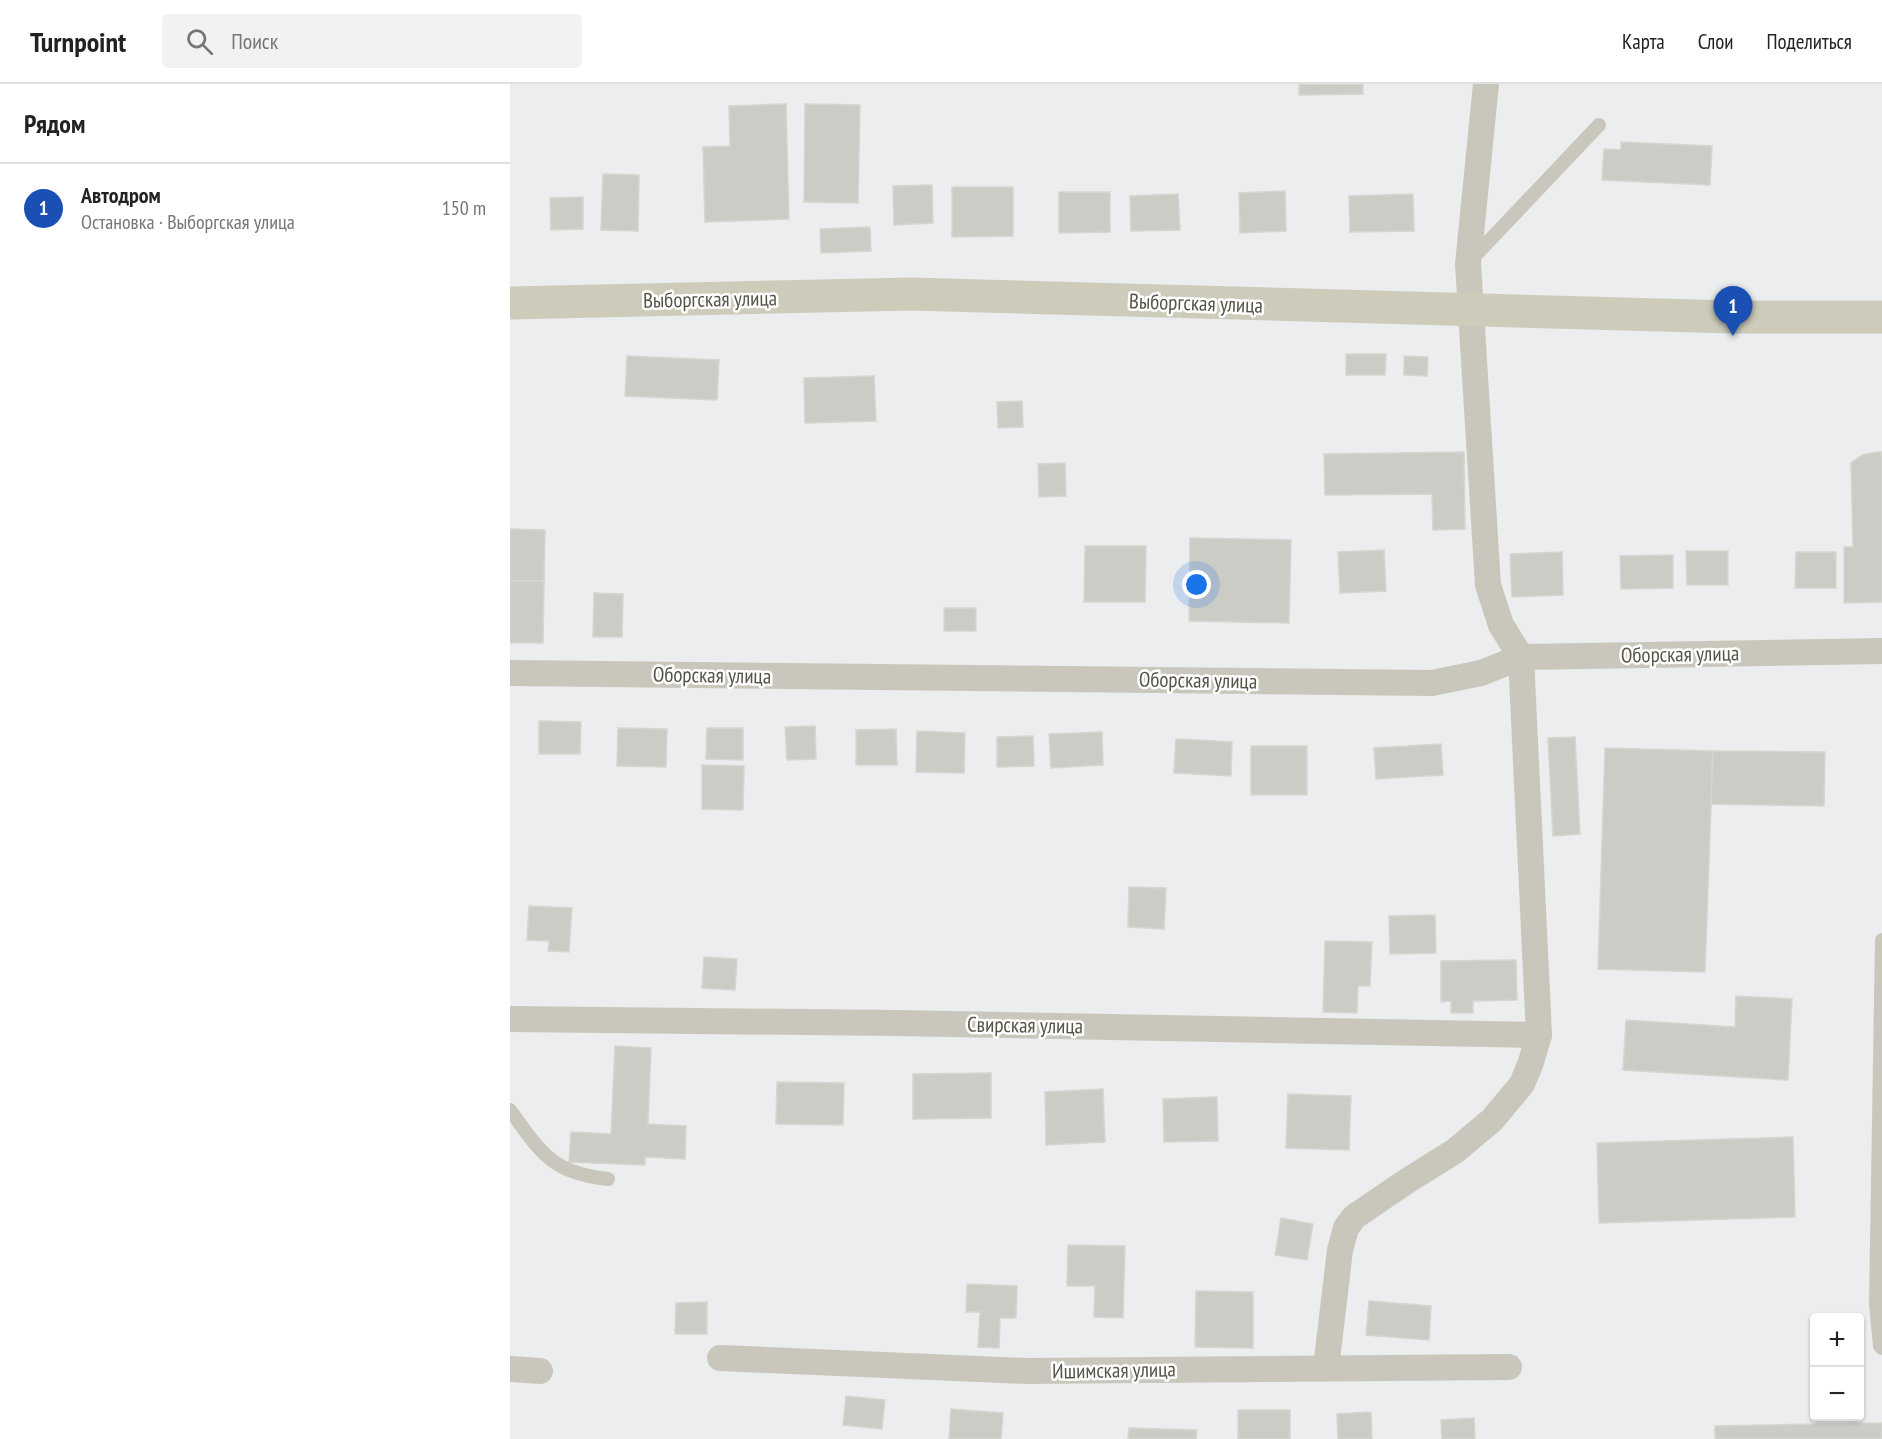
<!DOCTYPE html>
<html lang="ru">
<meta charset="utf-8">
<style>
body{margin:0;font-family:"PT Sans Narrow",sans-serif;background:#f2f2f2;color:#222}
.controls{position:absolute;right:18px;bottom:18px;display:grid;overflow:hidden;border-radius:6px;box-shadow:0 2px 4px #0004}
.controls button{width:54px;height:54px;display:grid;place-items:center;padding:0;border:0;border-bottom:2px solid #e0e0e0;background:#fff;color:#222;font:30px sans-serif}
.you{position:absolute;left:687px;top:501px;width:21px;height:21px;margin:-15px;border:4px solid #fff;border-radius:50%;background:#1a73e8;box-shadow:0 0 0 9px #1a73e833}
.badge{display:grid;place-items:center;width:39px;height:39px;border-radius:50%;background:#1a73e8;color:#fff;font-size:20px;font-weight:700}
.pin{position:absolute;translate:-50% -50px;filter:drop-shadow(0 2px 3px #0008)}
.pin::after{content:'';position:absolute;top:32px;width:21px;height:18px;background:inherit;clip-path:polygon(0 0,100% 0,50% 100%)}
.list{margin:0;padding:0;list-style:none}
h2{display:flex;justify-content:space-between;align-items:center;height:78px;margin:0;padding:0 24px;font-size:26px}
h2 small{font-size:20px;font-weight:400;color:#767676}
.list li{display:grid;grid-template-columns:39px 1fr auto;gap:18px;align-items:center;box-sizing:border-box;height:90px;padding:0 24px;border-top:2px solid #e0e0e0}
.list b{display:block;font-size:22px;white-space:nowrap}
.list p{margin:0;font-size:20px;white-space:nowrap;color:#767676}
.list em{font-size:20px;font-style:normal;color:#767676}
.icon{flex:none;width:33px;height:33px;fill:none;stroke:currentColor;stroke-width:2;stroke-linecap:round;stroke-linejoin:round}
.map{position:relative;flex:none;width:1372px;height:1355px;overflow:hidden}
header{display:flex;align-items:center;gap:36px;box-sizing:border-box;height:84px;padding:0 30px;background:#fff;border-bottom:2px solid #e0e0e0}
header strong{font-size:28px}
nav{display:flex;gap:33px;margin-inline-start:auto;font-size:21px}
.search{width:420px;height:54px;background:#f2f2f2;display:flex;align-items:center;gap:15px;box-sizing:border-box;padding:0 21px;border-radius:6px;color:#767676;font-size:22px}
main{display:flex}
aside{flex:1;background:#fff}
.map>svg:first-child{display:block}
.building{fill:#ccccc6;stroke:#d5d6d0;stroke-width:1.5}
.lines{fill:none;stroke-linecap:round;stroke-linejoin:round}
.lane{stroke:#c9c7bb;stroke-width:14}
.street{stroke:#c9c7bb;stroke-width:26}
.secondary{stroke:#cdccbb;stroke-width:33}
.labels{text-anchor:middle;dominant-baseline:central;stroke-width:5;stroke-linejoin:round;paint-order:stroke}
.street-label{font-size:21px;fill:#565446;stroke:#fff}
</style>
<header>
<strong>Turnpoint</strong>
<div class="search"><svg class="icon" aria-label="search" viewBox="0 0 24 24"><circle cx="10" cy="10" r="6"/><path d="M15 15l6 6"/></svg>Поиск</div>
<nav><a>Карта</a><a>Слои</a><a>Поделиться</a></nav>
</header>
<main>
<aside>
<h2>Рядом<small></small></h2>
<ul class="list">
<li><span class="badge" style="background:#1a4fb4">1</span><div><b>Автодром</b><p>Остановка · Выборгская улица</p></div><em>150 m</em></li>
</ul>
</aside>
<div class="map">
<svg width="1372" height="1355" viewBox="0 0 1372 1355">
<rect width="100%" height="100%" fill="#ebedee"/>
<!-- building -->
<g class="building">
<polygon points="789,0 853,0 853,10 789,11"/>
<polygon points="276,20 279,135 195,138 193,63 220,62 219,22"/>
<polygon points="295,20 350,21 348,119 294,118"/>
<polygon points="1111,58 1202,62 1200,101 1092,96 1094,65 1111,66"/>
<polygon points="93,90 129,91 128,147 91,146"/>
<polygon points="422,101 423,139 384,141 383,102"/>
<polygon points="442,103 503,103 503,152 442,153"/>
<polygon points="775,107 776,147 730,149 729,109"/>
<polygon points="549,108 600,108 600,148 549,149"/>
<polygon points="668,110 670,146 621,147 620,112"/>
<polygon points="903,110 904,147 840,148 839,112"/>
<polygon points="73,113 73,145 41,146 40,114"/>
<polygon points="360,143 361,167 311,169 310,145"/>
<polygon points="836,270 876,270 875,291 836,291"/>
<polygon points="117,272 209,276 207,316 115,312"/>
<polygon points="894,272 918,273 917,292 894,291"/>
<polygon points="364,292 366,337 295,339 294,294"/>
<polygon points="512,317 513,343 488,344 487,318"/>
<polygon points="954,368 955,445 923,446 922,410 815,411 814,370"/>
<polygon points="1367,368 1372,368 1372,518 1334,519 1334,463 1343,463 1341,379 1352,371"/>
<polygon points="555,379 556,412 529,413 528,380"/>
<polygon points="0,445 35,446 34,497 0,497"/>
<polygon points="680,454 781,456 779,539 679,537"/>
<polygon points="575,462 636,462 635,518 574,518"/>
<polygon points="874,466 876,507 830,509 828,468"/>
<polygon points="1176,467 1218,467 1218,501 1177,501"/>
<polygon points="1052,468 1053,511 1002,513 1000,470"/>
<polygon points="1286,468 1326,468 1326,504 1285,504"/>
<polygon points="1163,471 1163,504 1111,505 1110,472"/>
<polygon points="0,497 34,497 33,559 0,559"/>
<polygon points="84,509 113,510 112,553 83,553"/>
<rect x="434" y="524" width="32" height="23"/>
<polygon points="29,637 71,638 70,670 29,670"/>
<polygon points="305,642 306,675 277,676 275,643"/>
<polygon points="108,644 157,645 156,683 107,682"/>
<polygon points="197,644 233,644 233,676 196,675"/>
<polygon points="386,645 387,681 346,681 346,646"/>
<polygon points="407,647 455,649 454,689 406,688"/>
<polygon points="592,648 593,681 541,684 539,650"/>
<polygon points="523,652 524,682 487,683 487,653"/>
<polygon points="1065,653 1070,750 1043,752 1038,654"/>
<polygon points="666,655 722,658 721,692 664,689"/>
<polygon points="931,660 933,691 866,695 864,664"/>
<rect x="741" y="662" width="56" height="49"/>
<polygon points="1095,664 1203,667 1195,888 1088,885"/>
<polygon points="1203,667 1315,668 1314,722 1201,720"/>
<polygon points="192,681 234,682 233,726 192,725"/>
<polygon points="619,803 656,804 654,845 618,843"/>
<polygon points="19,822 62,824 59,868 38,867 39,857 17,856"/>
<polygon points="925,831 926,869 880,870 879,832"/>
<polygon points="815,857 862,858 860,902 848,902 847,929 813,928"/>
<polygon points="194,873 227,875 225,906 192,904"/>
<polygon points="1006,876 1007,916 963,917 963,929 941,929 941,917 931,918 931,877"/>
<polygon points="1226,912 1282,915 1278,996 1113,986 1116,936 1225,943"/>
<polygon points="105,962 141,964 138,1040 176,1042 175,1075 135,1073 135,1081 59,1078 61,1048 101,1050"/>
<polygon points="481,989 481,1034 403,1035 403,990"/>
<polygon points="267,998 334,999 333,1041 266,1040"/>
<polygon points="593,1005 595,1058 536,1061 535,1008"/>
<polygon points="778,1010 841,1012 839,1066 776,1064"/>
<polygon points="707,1013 708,1057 654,1058 653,1015"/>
<polygon points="1283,1053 1285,1133 1089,1139 1087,1059"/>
<polygon points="771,1134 803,1140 797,1176 765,1171"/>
<polygon points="558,1161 615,1162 613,1234 584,1233 585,1202 557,1202"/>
<polygon points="457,1200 507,1202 506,1234 490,1234 489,1264 468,1263 470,1228 456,1228"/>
<polygon points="686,1207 743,1208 743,1264 685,1263"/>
<polygon points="859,1217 921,1222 919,1256 856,1251"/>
<polygon points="197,1218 197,1250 165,1250 166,1219"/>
<polygon points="336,1312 375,1316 372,1345 333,1341"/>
<polygon points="441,1325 493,1329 491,1355 439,1355"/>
<rect x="728" y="1326" width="52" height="29"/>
<polygon points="861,1328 862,1355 828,1355 827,1330"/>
<polygon points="964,1334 965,1355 932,1355 931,1336"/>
<polygon points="1372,1339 1372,1355 1205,1355 1205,1342"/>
<polygon points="619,1344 687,1346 686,1355 618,1355"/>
</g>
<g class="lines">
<!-- lane -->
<g class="lane">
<polyline points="961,176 1089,41"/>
<polyline points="1372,856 1366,1221 1370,1262 1372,1264"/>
<path d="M0 1026C31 1069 42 1089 98 1095"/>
</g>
<!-- street -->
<g class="street">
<polyline points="0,589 922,599 971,589 1011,573 1372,567"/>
<polyline points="0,935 386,939 1029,951"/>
<polyline points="210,1274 516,1287 999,1283"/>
<polyline points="816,1284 830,1166 836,1144 844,1133 897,1097 945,1067 982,1036 1012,1000 1021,978 1029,951 1011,573 991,541 978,501 958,180 976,0"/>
<polyline points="0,1285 30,1287"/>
</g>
<!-- secondary -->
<polyline class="secondary" points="0,219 402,210 1222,233 1372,233"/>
</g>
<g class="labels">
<!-- street labels -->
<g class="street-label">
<text transform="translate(200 215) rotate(-1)">Выборгская улица</text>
<text transform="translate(686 219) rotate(2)">Выборгская улица</text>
<text transform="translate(1170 570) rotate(-1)">Оборская улица</text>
<text transform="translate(202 591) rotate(1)">Оборская улица</text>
<text transform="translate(688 596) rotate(1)">Оборская улица</text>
<text transform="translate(515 941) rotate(1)">Свирская улица</text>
<text transform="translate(604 1286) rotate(-1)">Ишимская улица</text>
</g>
</g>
</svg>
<div class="controls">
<button>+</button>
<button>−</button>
</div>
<div class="you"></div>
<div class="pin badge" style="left:1223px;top:252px;background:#1a4fb4">1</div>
</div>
</main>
